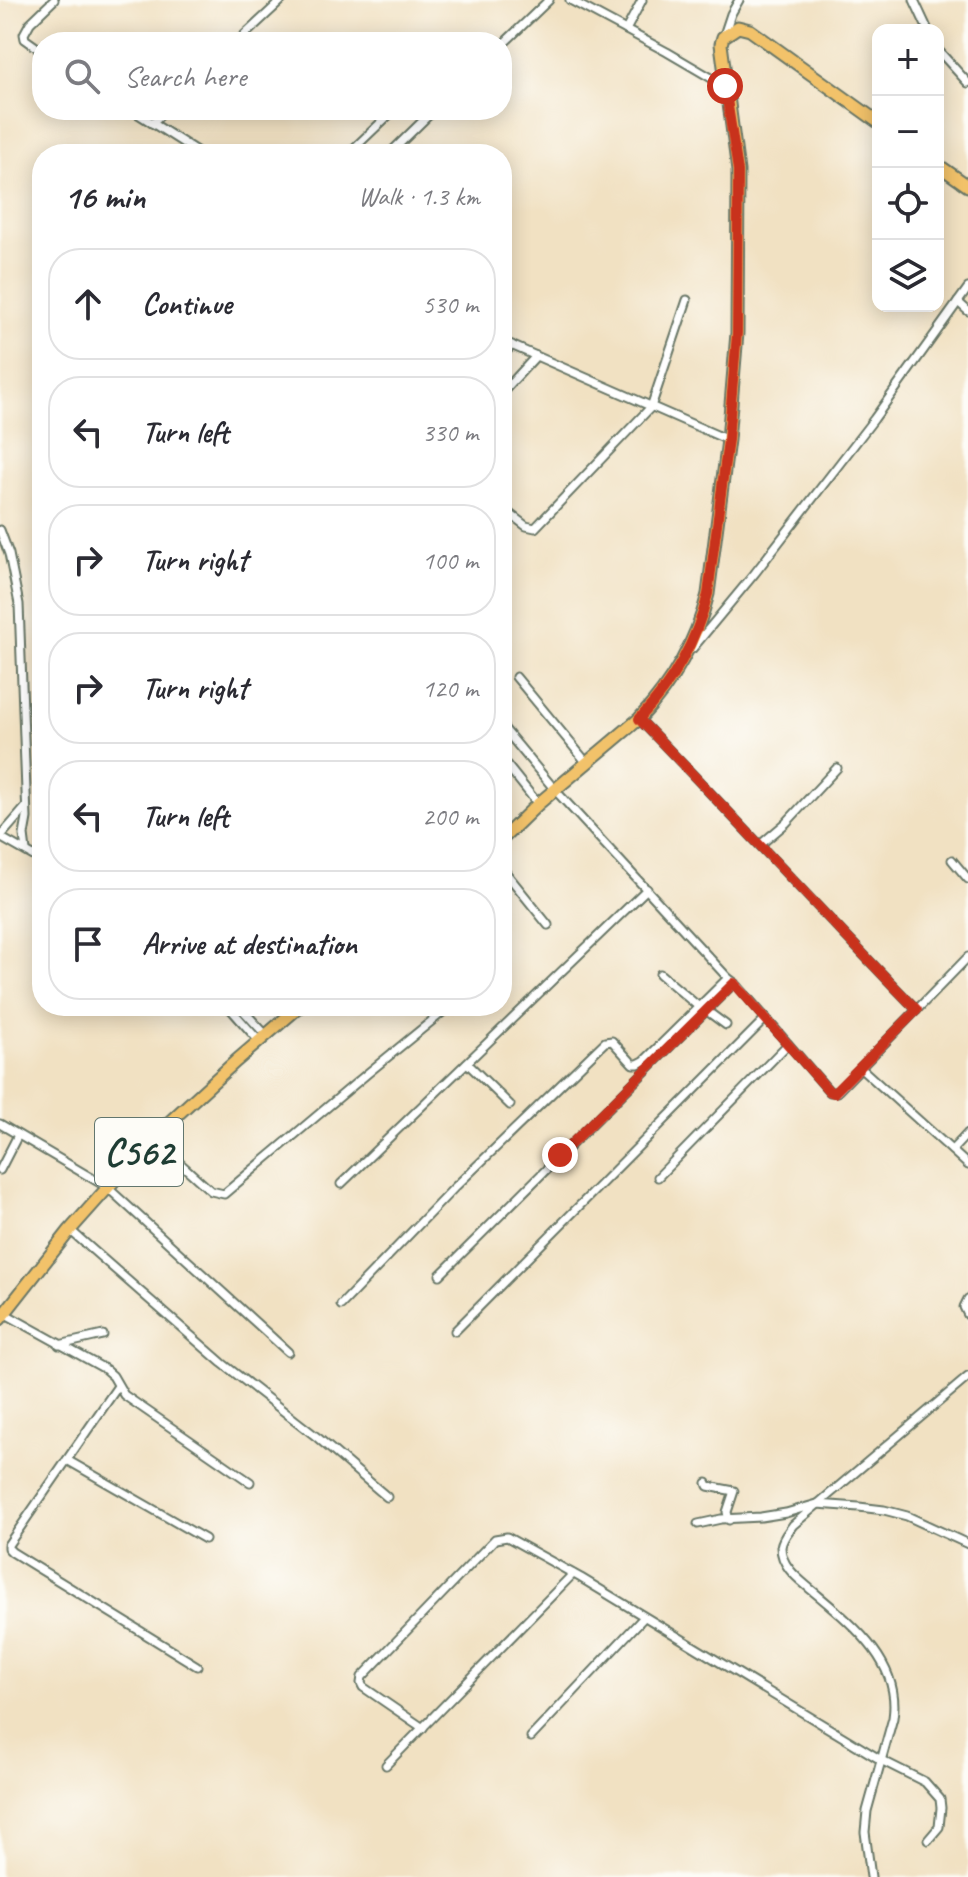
<!DOCTYPE html>
<meta charset="utf-8">
<style>
body{margin:0;font-family:Caveat,sans-serif;background:#f7f7f7;color:#2b2b33}
.controls{position:absolute;right:24px;top:24px;display:grid;overflow:hidden;border-radius:16px;box-shadow:0 4px 20px #0003}
.controls button{width:72px;height:72px;display:grid;place-items:center;padding:0;border:0;border-bottom:2px solid #e1e1e2;background:#fff;color:#2b2b33;font:40px sans-serif}
.stop{position:absolute;width:24px;height:24px;margin:-18px;border:6px solid #c8321e;border-radius:50%;background:#fff}
.stop.end{background:#c8321e;border-color:#fff;box-shadow:0 2px 8px #0008}
.list{margin:0;padding:0;list-style:none}
h2{display:flex;justify-content:space-between;align-items:center;height:104px;margin:0;padding:0 32px;font-size:34px}
h2 small{font-size:26px;font-weight:400;color:#7c7c81}
.list li{display:grid;grid-template-columns:52px 1fr auto;gap:24px;align-items:center;box-sizing:border-box;height:112px;margin:0 16px 16px;padding:0 16px;border:2px solid #e1e1e2;border-radius:32px}
.list b{display:block;font-size:30px;white-space:nowrap}
.list em{font-size:26px;font-style:normal;color:#7c7c81}
.icon{flex:none;width:44px;height:44px;fill:none;stroke:currentColor;stroke-width:2;stroke-linecap:round;stroke-linejoin:round}
.map{position:relative;flex:none;width:968px;height:1877px;overflow:hidden}
.search{position:absolute;background:#fff;box-shadow:0 4px 20px #0003;left:32px;top:32px;width:480px;height:88px;display:flex;align-items:center;gap:20px;box-sizing:border-box;padding:0 28px;border-radius:32px;color:#7c7c81;font-size:30px}
.panel{position:absolute;background:#fff;box-shadow:0 4px 20px #0003;left:32px;top:144px;width:480px;height:872px;border-radius:32px}
.map>svg:first-child{display:block}
.lines{fill:none;stroke-linecap:round;stroke-linejoin:round}
.minor-casing{stroke:#687666;stroke-width:11}
.primary-casing{stroke:#687666;stroke-width:15}
.minor{stroke:#fff;stroke-width:7}
.primary{stroke:#f2c26a;stroke-width:11}
.route{stroke:#c8321e;stroke-width:10}
.labels{text-anchor:middle;dominant-baseline:central;stroke-width:7;stroke-linejoin:round;paint-order:stroke}
.shield{fill:#fdfcf7;stroke:#62766e;stroke-width:2}
.shield-label{font-size:38px;font-weight:bold;fill:#1f3d34}
</style>
<div class="map">
<svg width="968" height="1877" viewBox="0 0 968 1877">
<rect width="100%" height="100%" fill="#fdfcf7"/>
<filter id="ink" filterUnits="userSpaceOnUse"><feTurbulence type="fractalNoise" baseFrequency=".0125" numOctaves="2"/><feDisplacementMap in="SourceGraphic" scale="16" xChannelSelector="R" yChannelSelector="G"/><feConvolveMatrix kernelMatrix="1 2 1 2 8 2 1 2 1" color-interpolation-filters="sRGB"/></filter>
<filter id="wash" filterUnits="userSpaceOnUse"><feTurbulence type="fractalNoise" baseFrequency=".006" numOctaves="4" result="noise"/><feDisplacementMap in="SourceGraphic" scale="32" xChannelSelector="R" yChannelSelector="G"/><feGaussianBlur stdDeviation="1.8" result="paint"/><feColorMatrix in="noise" values="0 0 0 0 0 0 0 0 0 0 0 0 0 0 0 0 0 1.4 0 .05"/><feComposite in="paint" operator="in"/></filter>
<g filter="url(#wash)">
<rect width="100%" height="100%" fill="#f1e1c2"/>
</g>
<g filter="url(#ink)">
<g class="lines">
<!-- minor casing -->
<g class="minor-casing">
<g id="minor">
<polyline points="570,0 667,52 725,86"/>
<polyline points="914,0 928,30"/>
<polyline points="626,30 642,0"/>
<polyline points="724,35 731,14 739,0"/>
<polyline points="237,42 282,0"/>
<polyline points="502,45 549,0"/>
<polyline points="938,50 968,83"/>
<polyline points="42,51 25,39 24,34 30,23 54,0"/>
<polyline points="132,110 201,154"/>
<polyline points="414,110 429,115"/>
<polyline points="152,123 166,110"/>
<polyline points="348,154 394,110"/>
<polyline points="389,154 434,110"/>
<polyline points="958,302 968,311"/>
<polyline points="502,341 728,440"/>
<polyline points="502,356 512,345"/>
<polyline points="502,393 536,356"/>
<polyline points="502,431 502,434"/>
<polyline points="505,510 526,526 535,528 651,407 687,300"/>
<polyline points="0,530 9,554 19,604 27,818 24,835 26,851"/>
<polyline points="692,649 755,573 874,419 968,288"/>
<polyline points="516,677 587,763"/>
<path d="M639 719C733 815 823 914 917 1010"/>
<polyline points="502,726 555,790 728,978 736,984 830,1092 837,1092 968,957"/>
<polyline points="502,759 538,804"/>
<polyline points="0,837 42,861"/>
<polyline points="0,837 26,807"/>
<polyline points="760,845 786,823 837,768"/>
<polyline points="952,860 968,879"/>
<polyline points="502,868 548,925"/>
<polyline points="660,974 699,1007"/>
<polyline points="228,1006 259,1041"/>
<polyline points="239,1006 266,1035"/>
<polyline points="707,1011 726,1025"/>
<polyline points="467,1063 510,1105"/>
<polyline points="861,1068 968,1165"/>
<polyline points="0,1124 107,1187 288,1352"/>
<polyline points="152,1138 211,1191 224,1194 368,1073 450,1006"/>
<polyline points="952,1150 968,1133"/>
<polyline points="0,1170 18,1135"/>
<polyline points="658,1177 788,1044"/>
<polyline points="341,1184 647,889"/>
<polyline points="70,1230 222,1363 318,1438 387,1497"/>
<polyline points="440,1275 734,983"/>
<polyline points="968,1299 964,1307 968,1315"/>
<polyline points="341,1305 454,1188 605,1042 612,1041 633,1064 638,1064 644,1061 728,978"/>
<polyline points="2,1312 105,1369 113,1376 124,1395 250,1482"/>
<polyline points="455,1331 766,1018"/>
<polyline points="59,1345 103,1335"/>
<polyline points="118,1386 8,1545 8,1548 12,1552 197,1666"/>
<polyline points="67,1460 205,1539"/>
<polyline points="707,1483 708,1486 734,1491 727,1512 729,1520"/>
<polyline points="698,1524 721,1519 761,1517 786,1513 817,1504 859,1507 884,1510 907,1516 968,1544"/>
<polyline points="423,1728 363,1687 361,1683 362,1677 495,1539 507,1537 581,1578 881,1760 925,1782 940,1799 941,1808 939,1827 928,1840"/>
<polyline points="531,1737 644,1617"/>
<polyline points="386,1765 573,1574"/>
<path d="M871 1877 865 1832 867 1811 893 1718C902 1660 848 1621 808 1587 796 1577 781 1565 781 1547 782 1538 789 1531 793 1525L968 1377"/>
</g>
</g>
<!-- primary casing -->
<g class="primary-casing">
<g id="primary">
<polyline points="938,165 968,186"/>
<path d="M502 839 538 804 639 719C673 683 696 642 708 594L728 440 737 333 738 171 721 44 723 37 738 27 750 30 878 122"/>
<polyline points="0,1319 70,1230 152,1138 236,1061 300,1006"/>
</g>
</g>
<!-- minor -->
<use href="#minor" class="minor"/>
<!-- primary -->
<use href="#primary" class="primary"/>
</g>
</g>
<g class="lines" filter="url(#ink)">
<!-- route -->
<path class="route" d="M560 1155 734 983 829 1091 834 1093 917 1010C823 914 733 815 639 719 673 683 696 642 708 594L728 440 737 333 738 171 725 86"/>
</g>
<g class="labels">
<!-- shield labels -->
<rect class="shield" x="95" y="1118" width="88" height="68" rx="6"/>
<g class="shield-label">
<text x="139" y="1152">C562</text>
</g>
</g>
</svg>
<div class="controls">
<button>+</button>
<button>−</button>
<button><svg class="icon" aria-label="locate" viewBox="0 0 24 24"><circle cx="12" cy="12" r="6"/><path d="M12 2v4M12 18v4M2 12h4M18 12h4"/></svg></button>
<button><svg class="icon" aria-label="layers" viewBox="0 0 24 24"><path d="M12 4l9 5-9 5-9-5zM3 14l9 5 9-5"/></svg></button>
</div>
<div class="stop" style="left:725px;top:86px"></div>
<div class="stop end" style="left:560px;top:1155px"></div>
<div class="search"><svg class="icon" aria-label="search" viewBox="0 0 24 24"><circle cx="10" cy="10" r="6"/><path d="M15 15l6 6"/></svg>Search here</div>
<section class="panel">
<h2>16 min<small>Walk · 1.3 km</small></h2>
<ul class="list">
<li><svg class="icon" aria-label="ahead" viewBox="0 0 24 24"><path d="M12 20V5M6 11l6-6 6 6"/></svg><div><b>Continue</b></div><em>530 m</em></li>
<li><svg class="icon" aria-label="left" viewBox="0 0 24 24"><path d="M17 20v-9H6M10 6l-5 5 5 5"/></svg><div><b>Turn left</b></div><em>330 m</em></li>
<li><svg class="icon" aria-label="right" viewBox="0 0 24 24"><path d="M7 20v-9h11M14 6l5 5-5 5"/></svg><div><b>Turn right</b></div><em>100 m</em></li>
<li><svg class="icon" aria-label="right" viewBox="0 0 24 24"><path d="M7 20v-9h11M14 6l5 5-5 5"/></svg><div><b>Turn right</b></div><em>120 m</em></li>
<li><svg class="icon" aria-label="left" viewBox="0 0 24 24"><path d="M17 20v-9H6M10 6l-5 5 5 5"/></svg><div><b>Turn left</b></div><em>200 m</em></li>
<li><svg class="icon" aria-label="arrive" viewBox="0 0 24 24"><path d="M6 21V4h12l-3 4 3 4H6"/></svg><div><b>Arrive at destination</b></div></li>
</ul>
</section>
</div>
